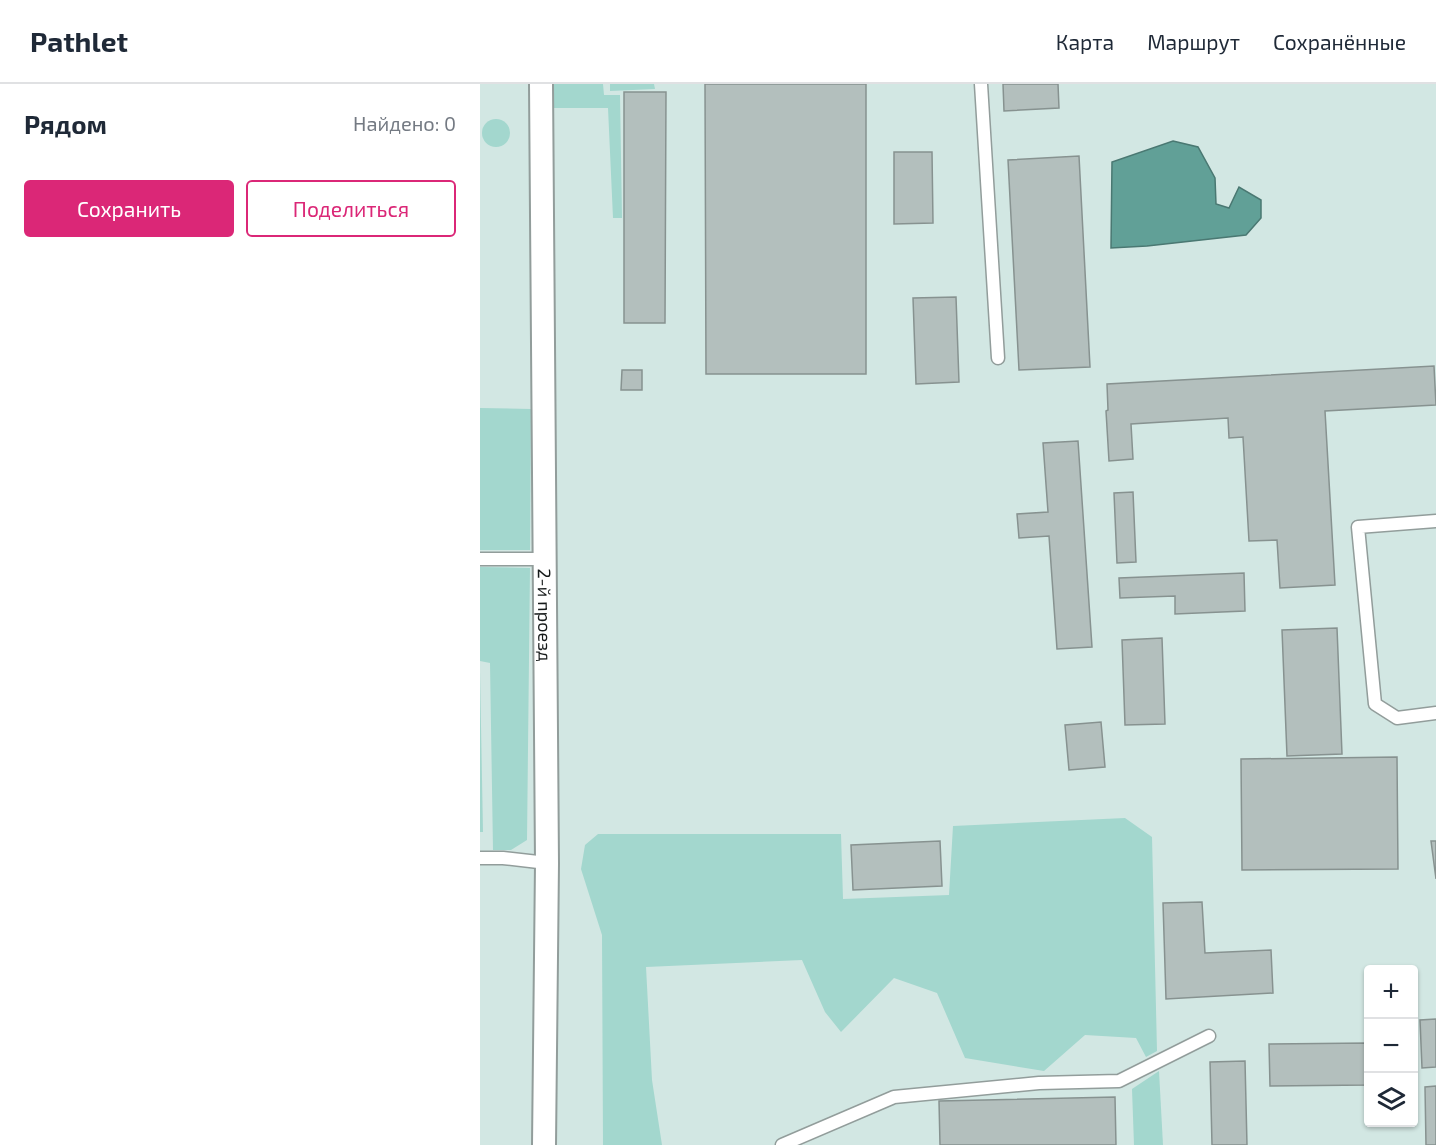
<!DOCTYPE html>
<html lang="ru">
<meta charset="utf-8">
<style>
body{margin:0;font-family:"Exo 2",sans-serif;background:#f2f2f3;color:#1f2937}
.controls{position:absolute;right:18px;bottom:18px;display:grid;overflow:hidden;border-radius:6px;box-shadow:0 2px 4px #0004}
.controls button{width:54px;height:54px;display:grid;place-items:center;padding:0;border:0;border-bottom:2px solid #e0e1e3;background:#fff;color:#1f2937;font:30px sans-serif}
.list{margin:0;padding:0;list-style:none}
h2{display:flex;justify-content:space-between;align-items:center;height:78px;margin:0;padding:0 24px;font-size:26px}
h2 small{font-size:20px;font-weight:400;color:#747a83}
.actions{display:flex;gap:12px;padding:18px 24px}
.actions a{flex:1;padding:14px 0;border:2px solid #db2777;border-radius:6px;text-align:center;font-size:21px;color:#db2777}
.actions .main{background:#db2777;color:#fff}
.icon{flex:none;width:33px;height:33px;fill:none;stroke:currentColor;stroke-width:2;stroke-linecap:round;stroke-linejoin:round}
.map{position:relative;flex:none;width:956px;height:1061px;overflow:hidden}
header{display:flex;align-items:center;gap:36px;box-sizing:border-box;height:84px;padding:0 30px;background:#fff;border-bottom:2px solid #e0e1e3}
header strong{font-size:28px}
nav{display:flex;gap:33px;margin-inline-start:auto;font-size:21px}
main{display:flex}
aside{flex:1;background:#fff}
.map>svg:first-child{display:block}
.built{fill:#d2e7e3;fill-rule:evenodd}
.green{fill:#a3d7ce}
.water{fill:#61a097;stroke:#4a7872;stroke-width:1.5}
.building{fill:#b3bfbd;stroke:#879290;stroke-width:1.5}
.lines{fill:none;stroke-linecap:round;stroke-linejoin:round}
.service-casing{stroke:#929d9b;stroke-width:15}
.minor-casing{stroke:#929d9b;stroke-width:26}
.service{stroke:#fff;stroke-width:12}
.minor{stroke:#fff;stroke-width:22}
.labels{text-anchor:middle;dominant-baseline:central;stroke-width:6;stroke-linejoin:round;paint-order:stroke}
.street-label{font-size:18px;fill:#161a1a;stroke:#fff}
</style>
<header>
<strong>Pathlet</strong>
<nav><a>Карта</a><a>Маршрут</a><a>Сохранённые</a></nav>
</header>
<main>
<aside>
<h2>Рядом<small>Найдено: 0</small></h2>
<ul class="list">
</ul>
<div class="actions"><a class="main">Сохранить</a><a>Поделиться</a></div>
</aside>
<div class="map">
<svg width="956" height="1061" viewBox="0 0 956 1061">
<rect width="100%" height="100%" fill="#e5f1ef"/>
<!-- built -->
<g class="built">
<polygon points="0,0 53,0 58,736 54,1061 0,1061"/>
<path d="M68 0H956V1061H76L78 738ZM888 886H934V1038H888Z"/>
</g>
<!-- green -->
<g class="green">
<polygon points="73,0 123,0 124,11 140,11 142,134 133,134 128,24 73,24"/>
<polygon points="130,0 174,0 175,5 130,7"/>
<circle cx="16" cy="49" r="14"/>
<polygon points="0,324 51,325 50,466 0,466"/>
<polygon points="0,483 50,484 47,756 31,766 13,766 10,579 0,577"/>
<polygon points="0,588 3,748 0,748"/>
<polygon points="645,734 672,753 677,967 666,973 656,954 605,951 564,987 485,974 457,909 414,894 361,948 345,928 322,876 166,883 172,996 182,1061 123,1061 122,851 101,785 105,761 118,750 361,750 363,815 469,811 473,742"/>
<polygon points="679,987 683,1061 654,1061 652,1005"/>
</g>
<!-- water -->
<polygon class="water" points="693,57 718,63 735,94 736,120 749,124 759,103 781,116 781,134 766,151 667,162 631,164 632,78"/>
<!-- building -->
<g class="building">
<polygon points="225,0 386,0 386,290 226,290"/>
<polygon points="523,0 578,0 579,24 524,27"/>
<polygon points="144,8 186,8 185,239 144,239"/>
<polygon points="414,68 452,68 453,139 414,140"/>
<polygon points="599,72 610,283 539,286 528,76"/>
<polygon points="476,213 479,298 436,300 433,214"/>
<polygon points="954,282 956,321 845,327 855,501 800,504 797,456 769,457 763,353 749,354 748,334 651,340 653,375 629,377 626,327 628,326 627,300"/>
<polygon points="142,286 162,286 162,306 141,306"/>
<polygon points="598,357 612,563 577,565 569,452 539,454 537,430 568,428 563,359"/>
<polygon points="653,408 656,478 637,479 634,409"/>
<polygon points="764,489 765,527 695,530 695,512 640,514 639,494"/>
<polygon points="857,544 862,670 807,672 802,546"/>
<polygon points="682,554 685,640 645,641 642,556"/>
<polygon points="621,638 625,683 589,686 585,641"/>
<polygon points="917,673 918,785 762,786 761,675"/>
<polygon points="460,757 462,802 373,806 371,761"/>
<polygon points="951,757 956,757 956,795"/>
<polygon points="722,818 725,869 791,866 793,909 686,915 683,819"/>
<polygon points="956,935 956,983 942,984 940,936"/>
<polygon points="888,959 888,1001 790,1002 789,960"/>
<polygon points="765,977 767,1061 732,1061 730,978"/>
<polygon points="956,1002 956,1061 946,1061 945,1003"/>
<polygon points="635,1013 636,1061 460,1061 459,1017"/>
</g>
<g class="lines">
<!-- service casing -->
<g class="service-casing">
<g id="service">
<polyline points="501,0 518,274"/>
<polyline points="956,437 878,443 895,620 917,634 956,629"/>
<polyline points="0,475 66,475"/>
<polyline points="0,774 23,774 67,779"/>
<polyline points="302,1061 414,1013 559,999 639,997 729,952"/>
</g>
</g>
<!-- minor casing -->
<g class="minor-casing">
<g id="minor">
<path id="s1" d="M61 0 67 779 64 1061"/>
</g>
</g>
<!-- service -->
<use href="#service" class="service"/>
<!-- minor -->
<use href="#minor" class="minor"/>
</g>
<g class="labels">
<!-- street labels -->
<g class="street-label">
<text stroke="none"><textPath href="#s1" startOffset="531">2-й проезд</textPath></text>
</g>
</g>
</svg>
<div class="controls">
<button>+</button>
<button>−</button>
<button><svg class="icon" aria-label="layers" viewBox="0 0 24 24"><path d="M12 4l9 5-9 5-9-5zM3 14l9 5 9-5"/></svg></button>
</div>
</div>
</main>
